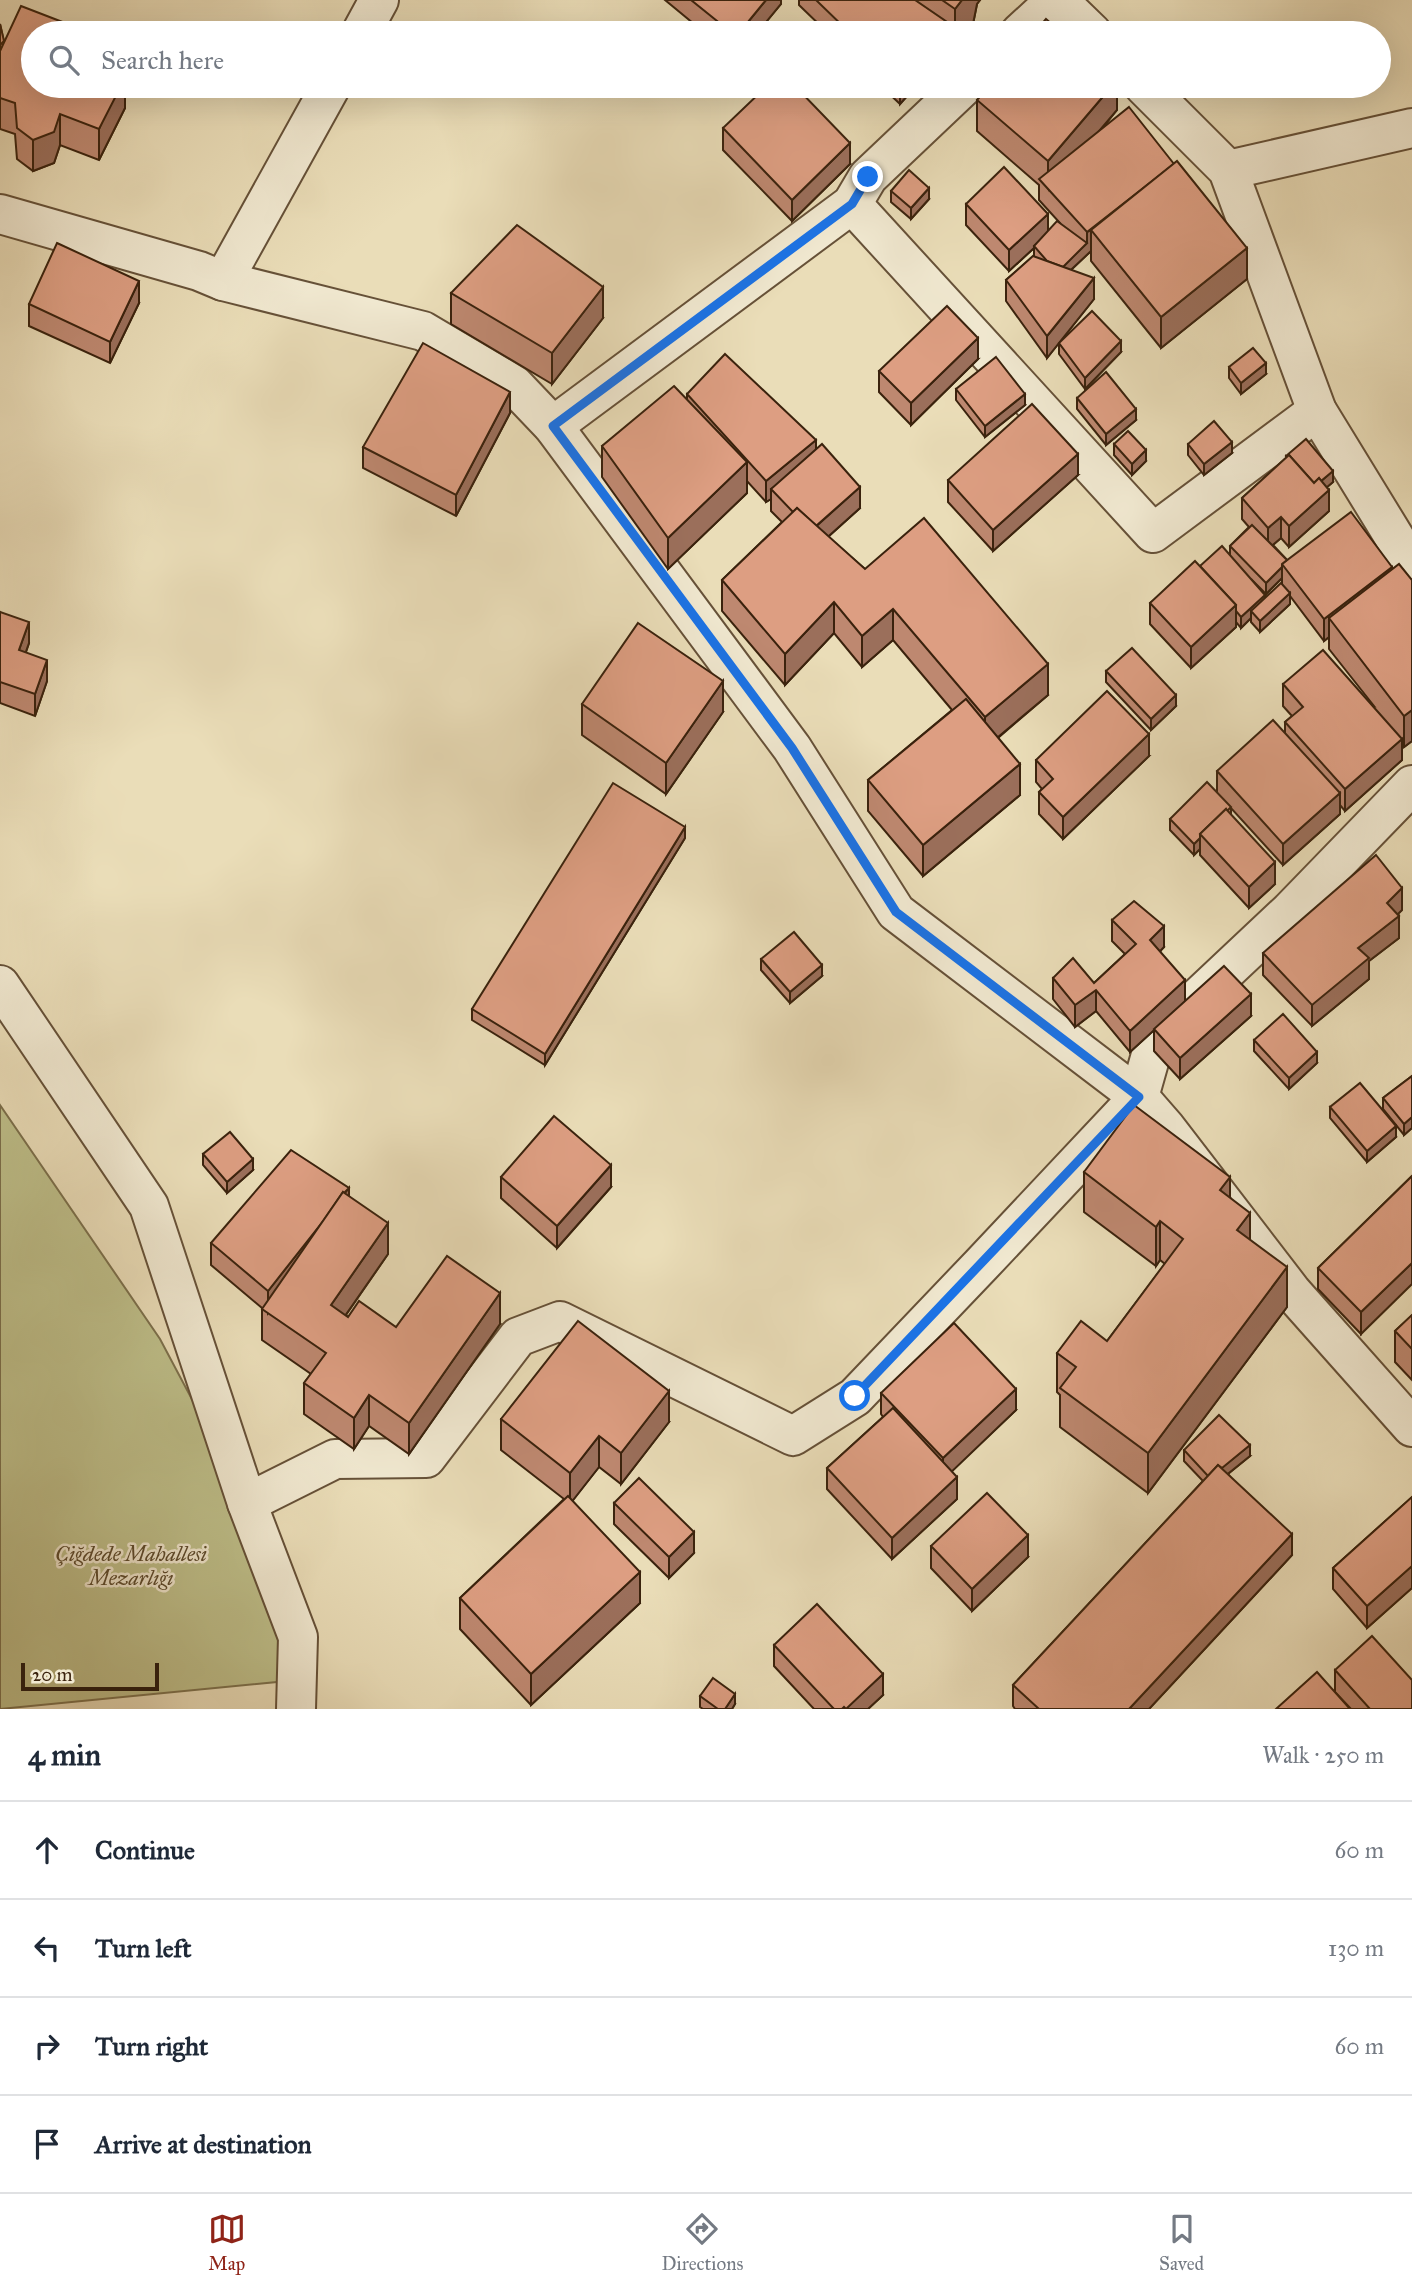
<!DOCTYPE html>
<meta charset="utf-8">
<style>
body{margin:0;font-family:"IM FELL Great Primer",serif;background:#f2f2f3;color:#1f2937}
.scale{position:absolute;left:21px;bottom:18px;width:138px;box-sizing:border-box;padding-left:7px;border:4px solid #3a220d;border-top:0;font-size:19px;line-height:24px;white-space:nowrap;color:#3a220d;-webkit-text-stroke:5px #f1e9d1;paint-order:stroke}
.stop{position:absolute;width:21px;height:21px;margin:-16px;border:5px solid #1a73e8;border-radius:50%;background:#fff}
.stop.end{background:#1a73e8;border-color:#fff;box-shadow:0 2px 7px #0008}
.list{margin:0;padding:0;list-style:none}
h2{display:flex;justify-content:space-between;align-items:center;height:91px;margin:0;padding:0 28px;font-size:30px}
h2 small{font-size:23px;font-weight:400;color:#747a83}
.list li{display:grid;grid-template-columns:46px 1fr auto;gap:21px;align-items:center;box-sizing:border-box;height:98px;padding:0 28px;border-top:2px solid #e0e1e3}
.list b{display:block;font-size:26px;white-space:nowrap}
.list em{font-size:23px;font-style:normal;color:#747a83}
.icon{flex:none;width:38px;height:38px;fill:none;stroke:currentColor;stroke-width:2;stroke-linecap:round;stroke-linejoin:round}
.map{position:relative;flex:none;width:1412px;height:1709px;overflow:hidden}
.search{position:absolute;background:#fff;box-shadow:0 7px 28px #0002;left:21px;right:21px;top:21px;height:77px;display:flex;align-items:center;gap:18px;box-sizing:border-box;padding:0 24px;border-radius:38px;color:#747a83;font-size:26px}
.sheet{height:483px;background:#fff}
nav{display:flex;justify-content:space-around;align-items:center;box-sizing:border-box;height:98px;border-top:2px solid #e0e1e3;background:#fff;font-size:19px;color:#747a83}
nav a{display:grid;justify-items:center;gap:4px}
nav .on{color:#8f2418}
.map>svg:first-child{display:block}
.green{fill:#bebf8a;stroke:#7c704c;stroke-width:2}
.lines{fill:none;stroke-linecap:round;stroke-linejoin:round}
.minor-casing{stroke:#665138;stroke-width:42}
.minor{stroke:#f1e9d1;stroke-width:38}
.wall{fill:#be8870;stroke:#3a220d;stroke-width:2;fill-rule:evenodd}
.shaded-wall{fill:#9b6f5b;stroke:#3a220d;stroke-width:2}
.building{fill:#dd9e82;stroke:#3a220d;stroke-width:2}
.route{stroke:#1a73e8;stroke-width:9}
.labels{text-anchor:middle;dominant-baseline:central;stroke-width:5;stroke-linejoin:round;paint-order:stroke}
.park-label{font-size:21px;font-style:italic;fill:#5b492c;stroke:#f1e9d1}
</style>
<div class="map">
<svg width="1412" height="1709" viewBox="0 0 1412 1709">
<rect width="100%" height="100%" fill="#eaddb8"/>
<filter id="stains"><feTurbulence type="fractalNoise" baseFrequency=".00286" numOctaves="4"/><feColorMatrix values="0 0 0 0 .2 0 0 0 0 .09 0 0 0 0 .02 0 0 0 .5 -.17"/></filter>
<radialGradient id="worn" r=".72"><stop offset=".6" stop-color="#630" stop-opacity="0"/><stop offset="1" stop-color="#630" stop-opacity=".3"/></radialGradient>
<!-- green -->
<polygon class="green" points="0,1105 160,1339 247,1503 297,1680 0,1709"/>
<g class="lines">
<!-- minor casing -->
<g class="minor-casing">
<g id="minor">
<polyline points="1058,0 1092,33"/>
<polyline points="361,33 379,0"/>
<polyline points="1020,33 1056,0"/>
<polyline points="1144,86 1228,170 1317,411 1412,566"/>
<polyline points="1228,170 1412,128"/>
<polyline points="852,204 1153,533 1317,411"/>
<polyline points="0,214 199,271 223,281 423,331 514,385 553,426 792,748 896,912 1139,1097 1166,1128 1292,1292 1412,1427"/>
<polyline points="223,281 331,86"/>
<polyline points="553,426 852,204 868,177 964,86"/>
<polyline points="0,985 149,1206 247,1503 298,1637 296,1709"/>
<polyline points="247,1503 335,1459 426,1458 518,1337 560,1321 793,1436 855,1397 981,1265 1139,1097 1156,1037 1290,911 1412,785"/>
</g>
</g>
<!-- minor -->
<use href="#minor" class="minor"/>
</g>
<!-- wall -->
<g class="wall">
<polygon points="665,0 781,0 781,4 757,33 705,33"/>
<polygon points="799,0 980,0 977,4 973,24 966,33 828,33 799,5"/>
<polygon points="0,24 4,42 125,86 125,108 99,160 60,145 54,163 33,171 17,159 15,134 0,129"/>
<polygon points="881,86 916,86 900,104"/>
<polygon points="1117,86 1117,110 1101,130 1247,279 1161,348 1091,261 1091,251 1071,270 1094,299 1060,342 1121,352 1085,389 1059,354 1059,343 1047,358 1006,301 1006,280 1034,256 1034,248 1009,271 966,225 966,204 1048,231 1060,223 1039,200 1039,185 977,131 977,100"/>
<polygon points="723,128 850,164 792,221 723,150"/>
<polygon points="891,191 929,199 911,219 891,202"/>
<polygon points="451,293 603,318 552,384 451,324"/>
<polygon points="139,303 110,363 29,326 29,304"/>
<polygon points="978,359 911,425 879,392 879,371"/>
<polygon points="1229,367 1266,374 1241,394 1229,378"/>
<polygon points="956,389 1025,405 985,437 956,400"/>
<polygon points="687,394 816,449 860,508 828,537 865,569 1048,695 998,738 1020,795 923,876 868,811 868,780 952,710 893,640 862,667 834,633 785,685 722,611 722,580 782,522 771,511 771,499 766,502 747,481 747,493 668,569 602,477 602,446 687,400"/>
<polygon points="1077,398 1136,420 1106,445 1077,409"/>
<polygon points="510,413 456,516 363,468 363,447"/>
<polygon points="1114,444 1146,461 1132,475 1114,455"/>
<polygon points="1188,444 1232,453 1204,475 1188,455"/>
<path d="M1286 456 1333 482 1327 487 1329 511 1289 547 1281 538 1273 545 1287 560 1392 569 1412 580V741L1404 747 1402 744V760L1345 811 1340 805V814L1283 865 1231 808V815L1275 884 1249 908 1200 855V849L1194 855 1170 830V819L1217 793V771L1285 734V722L1292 716 1283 706V684L1374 706 1329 649V637L1324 641 1290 596V604L1260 632 1251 622V618L1241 628 1236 622V627L1191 668 1150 624V603L1200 566 1230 555V546L1249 527 1242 519V498L1286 458ZM1282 578V584L1265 598 1251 579 1266 594Z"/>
<polygon points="1078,475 993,551 948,502 948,480"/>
<polygon points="0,612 29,643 26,652 47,681 35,716 0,703"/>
<polygon points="1106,671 1176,706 1151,730 1106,682"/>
<polygon points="582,704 723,712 666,794 582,735"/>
<polygon points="1149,756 1063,839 1039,814 1039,792 1042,789 1036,782 1036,760"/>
<polygon points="685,838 545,1065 472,1020 472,1009"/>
<polygon points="1402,910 1397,914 1399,938 1369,961 1369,979 1312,1026 1263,975 1263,953"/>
<polygon points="1112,920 1164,947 1160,951 1185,1002 1251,1016 1180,1079 1154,1051 1154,1030 1130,1052 1096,1011 1075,1027 1053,999 1053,978 1094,983 1125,954 1112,941"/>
<polygon points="761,959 822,976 790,1003 761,970"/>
<polygon points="1254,1040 1317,1063 1289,1089 1254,1051"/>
<polygon points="1412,1076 1412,1128 1404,1135 1383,1109 1383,1098"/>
<polygon points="1330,1107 1396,1137 1367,1162 1330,1118"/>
<polygon points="203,1154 253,1170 227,1193 203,1165"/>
<polygon points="1084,1172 1230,1197 1250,1240 1287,1307 1148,1493 1060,1427 1060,1395 1057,1392 1057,1353 1107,1341 1165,1264 1160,1260 1156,1266 1084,1212"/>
<polygon points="1412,1176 1361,1334 1318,1289 1318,1268"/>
<polygon points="501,1177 611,1187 557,1248 501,1198"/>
<polygon points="349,1196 388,1254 346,1315 348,1317 396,1327 500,1324 409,1454 369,1426 354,1449 304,1414 304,1383 311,1374 262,1340 262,1308 211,1265 211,1243"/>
<polygon points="1412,1315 1412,1380 1395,1362 1395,1331"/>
<polygon points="881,1393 1016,1410 951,1471 957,1499 892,1559 827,1489 827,1468 883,1417 881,1414"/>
<polygon points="501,1419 669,1422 621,1484 599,1467 572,1501 640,1603 531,1705 460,1629 460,1598 564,1499 501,1450"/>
<polygon points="1184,1450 1250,1456 1228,1474 1292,1555 1149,1709 1015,1709 1013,1706 1013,1685 1203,1481 1184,1461"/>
<polygon points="1412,1497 1412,1588 1367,1628 1333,1589 1333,1568"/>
<polygon points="614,1503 694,1553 669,1578 614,1524"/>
<polygon points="931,1546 1028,1557 972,1611 931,1568"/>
<polygon points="774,1645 883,1695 868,1709 814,1709 774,1666"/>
<polygon points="1335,1670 1412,1709 1351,1709 1335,1692"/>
<polygon points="700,1696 735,1704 732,1709 703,1709 700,1707"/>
</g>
<!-- shaded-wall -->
<g class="shaded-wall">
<polygon points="766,0 781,0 781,4 757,33 739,33"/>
<polygon points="962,0 980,0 977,4 973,24 966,33 955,33 955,9"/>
<polygon points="950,24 950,33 943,33"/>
<polygon points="117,86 125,86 125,108 99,160 99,129"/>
<polygon points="900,86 916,86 900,104"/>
<polygon points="1112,86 1117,86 1117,110 1049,190 1048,188 1048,161"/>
<polygon points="60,114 60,145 54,163 33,171 33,140"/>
<polygon points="850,143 850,164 792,221 792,200"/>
<polygon points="929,188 929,199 911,219 911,208"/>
<polygon points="1048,214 1048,235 1034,246 1034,248 1009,271 1009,250"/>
<polygon points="1091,230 1091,251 1057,283 1057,272 1087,243 1087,232"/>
<polygon points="1247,248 1247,279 1161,348 1161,317"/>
<polygon points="1094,278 1094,299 1047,358 1047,336"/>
<polygon points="139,281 139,303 110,363 110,342"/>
<polygon points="603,287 603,318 552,384 552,353"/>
<polygon points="978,338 978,359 911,425 911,403"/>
<polygon points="1121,341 1121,352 1085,389 1085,378"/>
<polygon points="1266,363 1266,374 1241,394 1241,383"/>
<polygon points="510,392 510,413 456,516 456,495"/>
<polygon points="1025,394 1025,405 985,437 985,426"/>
<polygon points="1136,409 1136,420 1106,445 1106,434"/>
<polygon points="816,440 816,461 771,489 771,499 766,502 766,481"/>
<polygon points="1232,442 1232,453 1204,475 1204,464"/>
<polygon points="1146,450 1146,461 1132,475 1132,464"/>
<polygon points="1078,454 1078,475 993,551 993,530"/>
<polygon points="747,462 747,493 668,569 668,538"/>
<polygon points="1333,471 1333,482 1313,499 1313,488"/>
<polygon points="860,487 860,508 811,552 811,531"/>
<polygon points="1329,490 1329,511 1289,547 1289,526"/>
<polygon points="1281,517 1281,538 1268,549 1268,528"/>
<polygon points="1282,567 1282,578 1266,594 1266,583"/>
<polygon points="1392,567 1392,589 1329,618 1329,637 1324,641 1324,619"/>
<polygon points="1290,593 1290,604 1260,632 1260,621"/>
<polygon points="1265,595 1265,606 1251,611 1251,618 1241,628 1241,617"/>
<polygon points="834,602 834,633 785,685 785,654"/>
<polygon points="1236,605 1236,627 1191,668 1191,647"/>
<polygon points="893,609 893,640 862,667 862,636"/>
<polygon points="29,622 29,643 19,671 19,650"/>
<polygon points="47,660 47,681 35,716 35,694"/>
<polygon points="1048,664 1048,695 985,748 985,717"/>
<polygon points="723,681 723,712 666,794 666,763"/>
<polygon points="1176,695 1176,706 1151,730 1151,719"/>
<polygon points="1412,710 1412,741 1404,747 1404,716"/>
<polygon points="1149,734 1149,756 1063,839 1063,817"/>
<polygon points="1402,739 1402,760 1345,811 1345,789"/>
<polygon points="1020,764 1020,795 923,876 923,845"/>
<polygon points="1340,793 1340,814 1283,865 1283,844"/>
<polygon points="685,827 685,838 545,1065 545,1054"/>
<polygon points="1200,838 1200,849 1194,855 1194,844"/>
<polygon points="1275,862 1275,884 1249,908 1249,887"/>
<polygon points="1402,888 1402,910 1387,925 1387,903"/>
<polygon points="1399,916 1399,938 1369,961 1369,979 1312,1026 1312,1005 1358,948"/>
<polygon points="1164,926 1164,947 1150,962 1150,940"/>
<polygon points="822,965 822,976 790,1003 790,992"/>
<polygon points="1185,980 1185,1002 1130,1052 1130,1031"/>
<polygon points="1096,990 1096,1011 1075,1027 1075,1005"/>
<polygon points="1251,994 1251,1016 1180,1079 1180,1058"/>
<polygon points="1317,1052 1317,1063 1289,1089 1289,1078"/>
<polygon points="1412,1117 1412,1128 1404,1135 1404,1124"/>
<polygon points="1396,1126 1396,1137 1367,1162 1367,1151"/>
<polygon points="253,1159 253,1170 227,1193 227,1182"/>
<polygon points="611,1165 611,1187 557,1248 557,1226"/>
<polygon points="1230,1177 1230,1216 1220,1190"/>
<polygon points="349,1188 349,1209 268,1313 268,1291"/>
<polygon points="1250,1213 1250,1252 1237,1230"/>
<polygon points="1160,1221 1160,1260 1156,1266 1156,1227"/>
<polygon points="388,1223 388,1254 331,1336 331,1305"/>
<polygon points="1412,1263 1412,1284 1361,1334 1361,1312"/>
<polygon points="1287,1267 1287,1307 1148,1493 1148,1453"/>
<polygon points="500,1293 500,1324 409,1454 409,1423"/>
<polygon points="1016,1389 1016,1410 943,1480 943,1458"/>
<polygon points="669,1391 669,1422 621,1484 621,1453"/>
<polygon points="369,1395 369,1426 354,1449 354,1418"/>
<polygon points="599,1436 599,1467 570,1504 570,1473"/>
<polygon points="1250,1445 1250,1456 1209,1489 1209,1478"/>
<polygon points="957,1477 957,1499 892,1559 892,1538"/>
<polygon points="694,1532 694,1553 669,1578 669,1557"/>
<polygon points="1292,1534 1292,1555 1149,1709 1129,1709"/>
<polygon points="1028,1535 1028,1557 972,1611 972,1589"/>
<polygon points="1412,1566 1412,1588 1367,1628 1367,1606"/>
<polygon points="640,1572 640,1603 531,1705 531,1674"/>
<polygon points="883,1674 883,1695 868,1709 845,1709"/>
<polygon points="735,1694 735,1704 732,1709 725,1709"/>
</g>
<!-- building -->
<g class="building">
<polygon points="691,0 766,0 739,33 732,33"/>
<polygon points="816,0 915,0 950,24 943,33 850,33"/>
<polygon points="942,0 962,0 955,9"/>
<polygon points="21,6 91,33 33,33 33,86 121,86 99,129 60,114 54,132 33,140 17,128 15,103 0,98 0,51"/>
<polygon points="1046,19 1062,33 1034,33"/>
<polygon points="0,24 4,41 0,45"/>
<polygon points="767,86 795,86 850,143 792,200 723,128"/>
<polygon points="989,86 1112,86 1048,161 977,100"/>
<polygon points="1129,107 1174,164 1087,232 1039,179"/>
<polygon points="1177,161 1247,248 1161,317 1091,230"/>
<polygon points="1004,167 1048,214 1009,250 966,204"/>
<polygon points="909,170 929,188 911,208 891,191"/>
<polygon points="1057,221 1087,243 1063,267 1047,261 1034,246"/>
<polygon points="517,225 603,287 552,353 451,293"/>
<polygon points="57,243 139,281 110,342 29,304"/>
<polygon points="1033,256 1094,278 1047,336 1006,280"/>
<polygon points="947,306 978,338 911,403 879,371"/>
<polygon points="1092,311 1121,341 1085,378 1059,343"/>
<polygon points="423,343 510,392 456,495 363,447"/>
<polygon points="1253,348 1266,363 1241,383 1229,367"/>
<polygon points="725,354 816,440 766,481 687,394"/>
<polygon points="996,357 1025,394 985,426 956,389"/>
<polygon points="1106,372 1136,409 1106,434 1077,398"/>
<polygon points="674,386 747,462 668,538 602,446"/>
<polygon points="1032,404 1078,454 993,530 948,480"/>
<polygon points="1214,421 1232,442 1204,464 1188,444"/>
<polygon points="1128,431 1146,450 1132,464 1114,444"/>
<polygon points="1306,439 1333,471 1321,481 1319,478 1314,483 1289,455 1287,457 1286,456"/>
<polygon points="822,444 860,487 816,526 797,508 793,512 771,489"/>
<polygon points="1289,455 1314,483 1319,478 1329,490 1289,526 1281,517 1268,528 1242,498"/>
<polygon points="797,508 865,569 924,518 1048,664 985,717 893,609 862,636 834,602 785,654 722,580"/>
<polygon points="1351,512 1392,567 1324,619 1282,564"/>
<polygon points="1252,525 1287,560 1282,564 1282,567 1266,583 1230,546"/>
<polygon points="1222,546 1265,595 1241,617 1236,611 1236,605 1200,566"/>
<polygon points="1195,561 1236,605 1191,647 1150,603"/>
<polygon points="1399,564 1412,580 1412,710 1404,716 1329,618"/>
<polygon points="1281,583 1290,593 1260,621 1251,611"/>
<polygon points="0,612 29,622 19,650 47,660 35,694 0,682"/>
<polygon points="638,623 723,681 666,763 582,704"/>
<polygon points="1132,648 1176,695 1151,719 1106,671"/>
<polygon points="1323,650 1402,739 1345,789 1285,722 1303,707 1283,684"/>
<polygon points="1107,691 1149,734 1063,817 1039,792 1053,779 1036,760"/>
<polygon points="966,699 1020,764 923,845 868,780"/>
<polygon points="1273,720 1340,793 1283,844 1217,771"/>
<polygon points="1207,782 1231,807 1227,811 1226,809 1200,834 1200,838 1194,844 1170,819"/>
<polygon points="613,783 685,827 545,1054 472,1009"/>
<polygon points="1226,809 1275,862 1249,887 1200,834"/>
<polygon points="1376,855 1402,888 1387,903 1399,916 1358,948 1369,958 1312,1005 1263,953"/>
<polygon points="1134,901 1164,926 1150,940 1185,980 1130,1031 1096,990 1075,1005 1053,978 1073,958 1094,983 1136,944 1112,920"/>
<polygon points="794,932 822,965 790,992 761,959"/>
<polygon points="1224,966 1251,994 1180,1058 1154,1029"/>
<polygon points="1283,1014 1317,1052 1289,1078 1254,1040"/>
<polygon points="1412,1076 1412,1117 1404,1124 1383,1098"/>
<polygon points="1360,1083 1396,1126 1367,1151 1330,1107"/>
<polygon points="1134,1105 1230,1177 1220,1190 1250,1213 1237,1230 1287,1267 1148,1453 1060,1388 1076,1367 1057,1353 1081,1321 1107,1341 1183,1239 1160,1221 1156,1227 1084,1172"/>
<polygon points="554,1116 611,1165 557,1226 501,1177"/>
<polygon points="230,1132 253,1159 227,1182 203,1154"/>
<polygon points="291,1150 349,1188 344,1193 343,1192 324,1220 268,1291 211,1243"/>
<polygon points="1412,1176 1412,1263 1361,1312 1318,1268"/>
<polygon points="343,1192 388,1223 331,1305 348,1317 359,1301 396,1327 447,1256 500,1293 409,1423 369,1395 354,1418 304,1383 326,1353 262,1309"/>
<polygon points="1412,1315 1412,1349 1395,1331"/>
<polygon points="578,1321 669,1391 621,1453 599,1436 570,1473 501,1419"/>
<polygon points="954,1323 1016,1389 943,1458 881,1393"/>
<polygon points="893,1408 957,1477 892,1538 827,1468"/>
<polygon points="1219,1415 1250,1445 1222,1468 1218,1465 1208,1476 1184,1450"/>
<polygon points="1218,1465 1292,1534 1129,1709 1039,1709 1013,1685"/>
<polygon points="639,1478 694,1532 669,1557 614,1503"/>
<polygon points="987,1493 1028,1535 972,1589 931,1546"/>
<polygon points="568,1496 640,1572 531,1674 460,1598"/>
<polygon points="1412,1497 1412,1566 1367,1606 1333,1568"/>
<polygon points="817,1604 883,1674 846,1709 844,1707 842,1709 834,1709 774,1645"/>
<polygon points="1372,1636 1412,1680 1412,1709 1370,1709 1335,1670"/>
<polygon points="1317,1672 1350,1709 1276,1709"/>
<polygon points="713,1678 735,1694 725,1709 718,1709 700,1696"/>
</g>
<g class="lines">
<!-- route -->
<polyline class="route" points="855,1396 1139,1097 896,912 792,748 553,426 852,204 868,177"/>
</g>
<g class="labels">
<!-- park labels -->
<g class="park-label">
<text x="131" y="1554">Çiğdede Mahallesi<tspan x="131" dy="24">Mezarlığı</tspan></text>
</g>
</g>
<rect width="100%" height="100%" filter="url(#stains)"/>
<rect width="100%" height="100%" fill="url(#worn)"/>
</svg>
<div class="scale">20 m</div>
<div class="stop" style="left:855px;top:1396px"></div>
<div class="stop end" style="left:868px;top:177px"></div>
<div class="search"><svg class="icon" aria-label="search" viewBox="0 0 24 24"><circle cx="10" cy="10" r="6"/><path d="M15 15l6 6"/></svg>Search here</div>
</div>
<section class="sheet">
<h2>4 min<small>Walk · 250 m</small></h2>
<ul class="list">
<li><svg class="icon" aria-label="ahead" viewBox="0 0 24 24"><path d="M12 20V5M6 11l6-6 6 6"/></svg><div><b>Continue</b></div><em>60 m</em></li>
<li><svg class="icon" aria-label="left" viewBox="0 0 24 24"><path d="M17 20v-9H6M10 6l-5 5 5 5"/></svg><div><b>Turn left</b></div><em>130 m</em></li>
<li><svg class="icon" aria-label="right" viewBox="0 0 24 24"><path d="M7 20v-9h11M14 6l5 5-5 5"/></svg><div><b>Turn right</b></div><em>60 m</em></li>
<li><svg class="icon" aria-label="arrive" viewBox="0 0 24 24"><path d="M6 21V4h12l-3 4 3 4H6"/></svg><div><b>Arrive at destination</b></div></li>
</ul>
</section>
<nav>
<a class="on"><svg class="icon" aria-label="map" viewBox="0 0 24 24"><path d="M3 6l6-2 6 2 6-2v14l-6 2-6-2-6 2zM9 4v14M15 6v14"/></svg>Map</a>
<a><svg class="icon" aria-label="directions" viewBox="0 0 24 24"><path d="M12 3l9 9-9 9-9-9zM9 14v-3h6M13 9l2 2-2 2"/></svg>Directions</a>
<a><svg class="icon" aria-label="saved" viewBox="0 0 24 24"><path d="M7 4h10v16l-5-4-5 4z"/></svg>Saved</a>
</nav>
